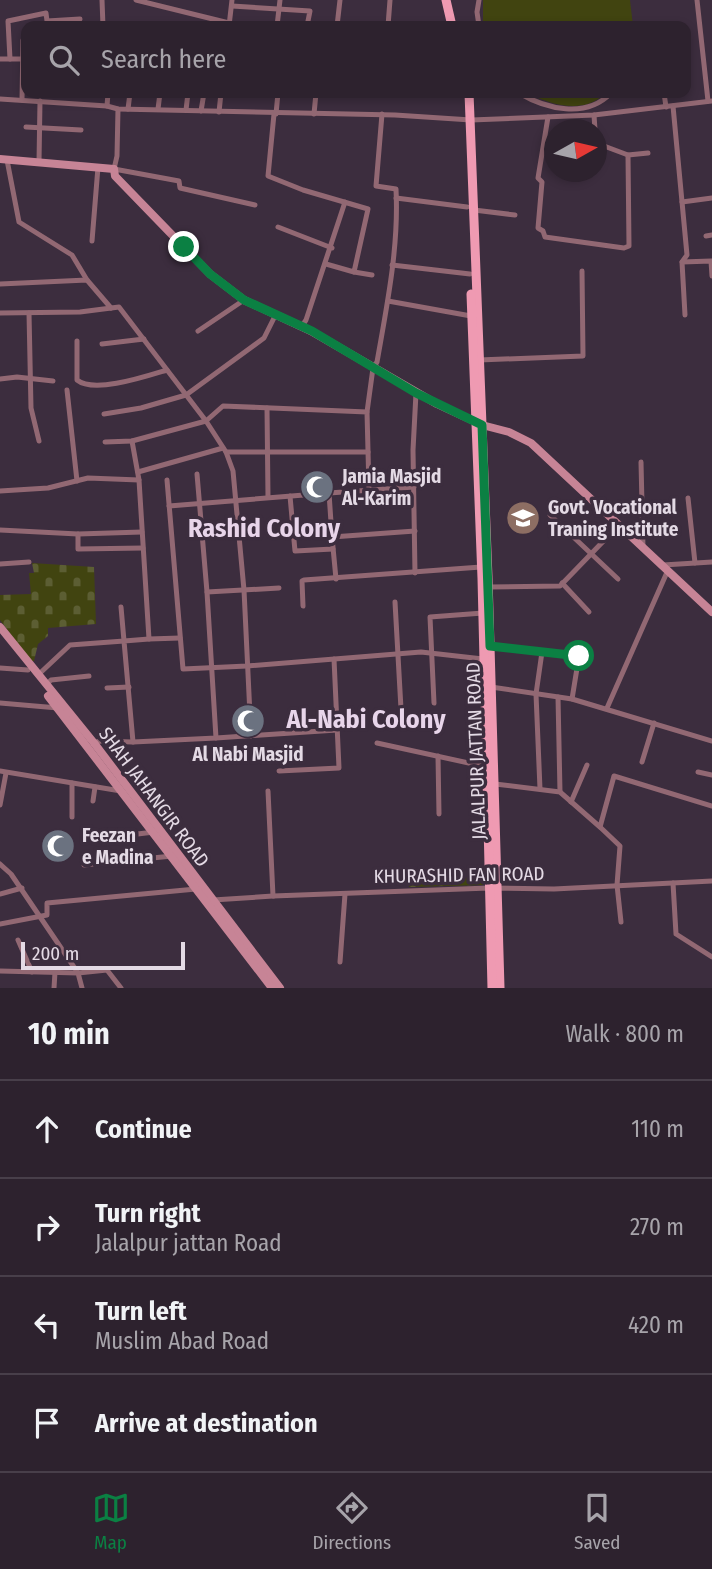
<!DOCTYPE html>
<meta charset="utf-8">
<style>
body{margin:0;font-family:"Fira Sans Condensed",sans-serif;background:#392f3a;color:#f1f3f6}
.compass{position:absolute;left:544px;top:119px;width:63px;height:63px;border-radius:50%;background:#2d222e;box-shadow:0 4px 10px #0003;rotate:82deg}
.scale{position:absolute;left:21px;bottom:18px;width:164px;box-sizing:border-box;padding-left:7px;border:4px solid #e4dae5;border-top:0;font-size:19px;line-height:24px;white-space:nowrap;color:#e4dae5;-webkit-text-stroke:5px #3c2d3e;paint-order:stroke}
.stop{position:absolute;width:21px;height:21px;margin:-16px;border:5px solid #0b8043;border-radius:50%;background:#fff}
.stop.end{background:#0b8043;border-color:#fff;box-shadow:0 2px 7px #0008}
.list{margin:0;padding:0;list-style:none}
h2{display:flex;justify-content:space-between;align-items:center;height:91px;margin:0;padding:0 28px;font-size:30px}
h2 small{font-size:23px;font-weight:400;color:#a7a4aa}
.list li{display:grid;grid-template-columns:46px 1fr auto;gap:21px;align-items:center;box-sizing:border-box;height:98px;padding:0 28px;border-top:2px solid #483f4a}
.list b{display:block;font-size:26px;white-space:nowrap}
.list p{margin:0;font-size:23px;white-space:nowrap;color:#a7a4aa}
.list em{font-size:23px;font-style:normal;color:#a7a4aa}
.icon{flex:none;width:38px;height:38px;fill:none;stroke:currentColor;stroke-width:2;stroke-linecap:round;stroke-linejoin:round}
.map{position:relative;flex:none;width:712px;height:988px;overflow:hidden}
.search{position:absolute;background:#2d222e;box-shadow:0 4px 10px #0003;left:21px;right:21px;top:21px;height:77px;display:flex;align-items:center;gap:18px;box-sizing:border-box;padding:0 24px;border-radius:14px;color:#a7a4aa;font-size:26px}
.sheet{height:483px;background:#2d222e}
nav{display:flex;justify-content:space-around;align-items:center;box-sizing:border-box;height:98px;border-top:2px solid #483f4a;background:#2d222e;font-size:19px;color:#a7a4aa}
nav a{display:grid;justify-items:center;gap:4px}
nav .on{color:#0b8043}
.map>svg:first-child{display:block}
.cemetery{fill:url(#cemetery-stones)}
.park{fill:#414410}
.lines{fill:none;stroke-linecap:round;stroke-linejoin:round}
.street{stroke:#926873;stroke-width:5}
.secondary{stroke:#c78496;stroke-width:8}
.primary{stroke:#ef9ab2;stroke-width:9}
.route{stroke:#0b8043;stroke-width:9}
.labels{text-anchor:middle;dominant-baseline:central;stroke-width:7;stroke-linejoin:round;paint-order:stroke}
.poi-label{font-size:19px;font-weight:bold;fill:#e4dae5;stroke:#3c2d3e;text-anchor:start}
.street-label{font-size:19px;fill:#e4dae5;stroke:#3c2d3e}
.district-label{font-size:26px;font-weight:bold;fill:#e8d5ea;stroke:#3c2d3e}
</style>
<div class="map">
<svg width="712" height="988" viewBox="0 0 712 988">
<defs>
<pattern id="cemetery-stones" width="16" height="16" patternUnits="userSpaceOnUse" patternTransform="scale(1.75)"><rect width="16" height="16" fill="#414410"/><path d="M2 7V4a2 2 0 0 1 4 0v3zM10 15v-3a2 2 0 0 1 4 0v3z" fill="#5c5e33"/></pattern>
</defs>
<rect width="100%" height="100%" fill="#3c2d3e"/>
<!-- cemetery -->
<g class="cemetery">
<polygon points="32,563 94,567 96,624 48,628 48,636 38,644 34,661 31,661 0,620 0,595 31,594 29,573 34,573"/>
<polygon points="406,871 482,879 483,885 409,887"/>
</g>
<!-- park -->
<g class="park">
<polygon points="483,0 630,0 633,26 483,26"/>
<path d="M528 93H605C585 115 550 105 528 93Z"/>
</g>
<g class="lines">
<!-- street -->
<g class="street">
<polyline points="102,0 103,26"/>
<polyline points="136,0 229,23"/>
<polyline points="479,0 477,12 479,26"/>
<polyline points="697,0 708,101"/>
<polyline points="232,6 310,11 307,26"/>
<polyline points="229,26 232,0"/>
<polyline points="277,26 280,0"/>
<polyline points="337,26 340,0"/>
<polyline points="388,26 390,0"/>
<polyline points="0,59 23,59"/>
<polyline points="10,59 8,21 46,13 47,21 80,19"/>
<path d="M519 93C546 109 586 119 611 93"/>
<polyline points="664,93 666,107"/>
<polyline points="0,99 107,106 118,109 395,115 471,120 594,115 712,101"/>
<polyline points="22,100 23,40"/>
<polyline points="107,106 108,93"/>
<polyline points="673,106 687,255 682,262 685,315"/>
<polyline points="118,109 117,156 114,169 179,181 180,188 255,205"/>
<polyline points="128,109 130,93"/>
<polyline points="158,109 160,93"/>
<polyline points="186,110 188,93"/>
<polyline points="201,111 204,93"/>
<polyline points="219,112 221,93"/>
<polyline points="274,114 268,176 303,190 368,209 354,272 326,264"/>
<polyline points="276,114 278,93"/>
<polyline points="314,114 316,93"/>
<polyline points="594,115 595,130"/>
<polyline points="548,117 538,178 542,182 538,228 543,231 545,237 624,248 629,246 628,155"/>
<polyline points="26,127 81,130"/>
<polyline points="596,143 628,155 648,153"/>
<polyline points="7,160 19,222 72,255 87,280"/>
<polyline points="39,162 40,101"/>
<polyline points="396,198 467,207"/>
<polyline points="682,202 712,198"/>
<polyline points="474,210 515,215"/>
<polyline points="278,227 332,248"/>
<polyline points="706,236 712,235"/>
<polyline points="92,241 98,167"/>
<polyline points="682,262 711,261 712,276"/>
<polyline points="392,265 470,274"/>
<polyline points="354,272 372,275"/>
<polyline points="0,284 87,280 111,308"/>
<polyline points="388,301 471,316"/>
<polyline points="0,313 80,312 119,307 206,421 132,441 105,442"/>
<polyline points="29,313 31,408 39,441"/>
<polyline points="302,326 306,320 345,202"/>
<polyline points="198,331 244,300"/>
<path d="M77 341V380C94 394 147 376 167 370"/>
<polyline points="102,344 144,339"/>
<polyline points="479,360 583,356 582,271"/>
<polyline points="0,379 17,377 53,381"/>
<polyline points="67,390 77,481"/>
<polyline points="267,408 268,497"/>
<path d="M367 412 373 368 377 362C387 305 399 247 396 189L376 186 382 114"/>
<polyline points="104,414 141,408 186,395 264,338 276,314"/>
<polyline points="226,452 368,452"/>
<polyline points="641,462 643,547"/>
<polyline points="138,472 223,448"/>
<polyline points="139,480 149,639 180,638"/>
<polyline points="167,480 183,669 247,666 421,652 483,659"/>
<polyline points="414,487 329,493 332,537 415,531"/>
<polyline points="0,491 48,488 88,478 139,480 132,441"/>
<polyline points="290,496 295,551 333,549"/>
<polyline points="688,498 695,563"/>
<polyline points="169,506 329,493"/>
<polyline points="550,515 618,579"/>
<polyline points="0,530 78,534 142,532"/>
<polyline points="78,534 78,549 143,548"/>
<polyline points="332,537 336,579"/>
<polyline points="0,564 29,562"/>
<polyline points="663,565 712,562"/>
<polyline points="415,573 413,450 416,393"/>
<polyline points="562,583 589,612"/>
<polyline points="489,587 560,586 619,525"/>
<polyline points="207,592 279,588"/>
<polyline points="395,602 401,709"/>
<polyline points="303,606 302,581 304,580 481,567"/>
<polyline points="490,646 579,656 572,699"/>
<polyline points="0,668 28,670"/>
<polyline points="38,675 70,645 124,641 121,607"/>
<polyline points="46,685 51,680 89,676"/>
<polyline points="491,687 572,699 712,741"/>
<polyline points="107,688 129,687"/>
<polyline points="558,697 560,792"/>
<polyline points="0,703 58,708"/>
<polyline points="434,703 430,617 483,613"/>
<polyline points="607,708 668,570"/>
<polyline points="251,736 244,590 233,471 226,452 206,421 223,406 367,412 369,490"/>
<polyline points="216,738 337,730"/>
<polyline points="133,742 124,641 149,639"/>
<polyline points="94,743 99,741 133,742 216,738 207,592 197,474"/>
<polyline points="377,743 487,767"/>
<polyline points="438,756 439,814"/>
<polyline points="642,762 654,723"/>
<polyline points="0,771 121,791"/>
<polyline points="279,771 339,768 334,659"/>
<polyline points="698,772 712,775"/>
<polyline points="495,784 560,792 600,827 614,776 712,806"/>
<polyline points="540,789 536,694 542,652"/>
<polyline points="268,791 273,896"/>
<polyline points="93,801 95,787"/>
<polyline points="571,802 587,765"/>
<polyline points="0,805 6,773"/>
<polyline points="72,817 72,783"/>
<polyline points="600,827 620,846 617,885 621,922"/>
<polyline points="105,838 154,832"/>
<polyline points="0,864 11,874 78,973 107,970 121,988"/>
<polyline points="84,865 172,856"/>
<polyline points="673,883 676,934 712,957"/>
<polyline points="0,894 22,888"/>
<polyline points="213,900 273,896 489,888 554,889 712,881"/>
<polyline points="0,924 47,915 47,903 196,889"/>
<polyline points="18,940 32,972"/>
<polyline points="340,962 345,894"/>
<polyline points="0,971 78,973 82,988"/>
<polyline points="54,988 55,972"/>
</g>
<!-- secondary -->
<g class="secondary">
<polyline points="0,159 114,169 115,176 210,274 244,300 311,331 437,404 482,425 509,432 531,443 712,612"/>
<polyline points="0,627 94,743 280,988"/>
<polyline points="48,696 272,988"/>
</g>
<!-- primary -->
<g class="primary">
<polyline points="446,0 452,26"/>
<polyline points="469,93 488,578 500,988"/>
<polyline points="471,294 482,578 492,988"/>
</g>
</g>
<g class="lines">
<!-- route -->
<polyline class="route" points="184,247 210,274 244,300 312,331 416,393 482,425 490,646 579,656"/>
</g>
<!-- icons -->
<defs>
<g id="mosque-disc" transform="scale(1.75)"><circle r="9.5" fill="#6b7280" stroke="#3c2d3e"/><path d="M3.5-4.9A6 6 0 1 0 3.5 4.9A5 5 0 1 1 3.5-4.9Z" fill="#fff"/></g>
<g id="university-disc" transform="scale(1.75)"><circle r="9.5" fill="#8d6e63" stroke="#3c2d3e"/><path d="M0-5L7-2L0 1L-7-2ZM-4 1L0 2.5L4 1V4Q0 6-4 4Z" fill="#fff"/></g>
</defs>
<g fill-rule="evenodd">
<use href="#mosque-disc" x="317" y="487"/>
<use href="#university-disc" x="523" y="518"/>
<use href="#mosque-disc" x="248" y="721"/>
<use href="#mosque-disc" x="58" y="846"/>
</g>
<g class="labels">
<!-- poi labels -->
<g class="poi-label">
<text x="342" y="476">Jamia Masjid<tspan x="342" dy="22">Al-Karim</tspan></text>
<text x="548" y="507">Govt. Vocational<tspan x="548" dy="22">Traning Institute</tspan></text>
<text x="248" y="754" text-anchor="middle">Al Nabi Masjid</text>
<text x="82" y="835">Feezan<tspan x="82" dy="22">e Madina</tspan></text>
</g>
<!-- street labels -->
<g class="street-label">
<text transform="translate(476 751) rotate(-92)">JALALPUR JATTAN ROAD</text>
<text transform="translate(154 797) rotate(53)">SHAH JAHANGIR ROAD</text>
<text transform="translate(459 875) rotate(-1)">KHURASHID FAN ROAD</text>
</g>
<!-- district labels -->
<g class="district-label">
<text x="264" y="528">Rashid Colony</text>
<text x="366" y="719">Al-Nabi Colony</text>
</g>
</g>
</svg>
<svg class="compass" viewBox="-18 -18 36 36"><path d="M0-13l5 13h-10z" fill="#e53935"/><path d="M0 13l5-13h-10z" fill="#a7a4aa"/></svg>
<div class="scale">200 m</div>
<div class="stop" style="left:579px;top:656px"></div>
<div class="stop end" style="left:184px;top:247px"></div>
<div class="search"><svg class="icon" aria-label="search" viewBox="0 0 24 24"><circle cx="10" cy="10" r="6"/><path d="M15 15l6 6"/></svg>Search here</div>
</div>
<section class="sheet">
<h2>10 min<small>Walk · 800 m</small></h2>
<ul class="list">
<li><svg class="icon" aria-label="ahead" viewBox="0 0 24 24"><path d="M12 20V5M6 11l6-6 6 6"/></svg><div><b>Continue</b></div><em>110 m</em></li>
<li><svg class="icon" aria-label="right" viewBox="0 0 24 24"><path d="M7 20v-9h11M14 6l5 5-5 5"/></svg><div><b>Turn right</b><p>Jalalpur jattan Road</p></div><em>270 m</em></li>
<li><svg class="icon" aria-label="left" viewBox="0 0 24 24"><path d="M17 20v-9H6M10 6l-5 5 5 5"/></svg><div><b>Turn left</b><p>Muslim Abad Road</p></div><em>420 m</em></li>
<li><svg class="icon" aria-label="arrive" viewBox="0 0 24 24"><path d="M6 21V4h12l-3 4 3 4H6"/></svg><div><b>Arrive at destination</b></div></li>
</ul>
</section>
<nav>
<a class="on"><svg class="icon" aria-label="map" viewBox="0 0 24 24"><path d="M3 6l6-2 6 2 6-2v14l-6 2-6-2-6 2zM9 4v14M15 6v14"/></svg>Map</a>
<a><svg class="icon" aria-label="directions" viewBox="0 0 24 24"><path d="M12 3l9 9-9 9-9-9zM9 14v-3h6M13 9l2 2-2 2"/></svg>Directions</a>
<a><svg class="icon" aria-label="saved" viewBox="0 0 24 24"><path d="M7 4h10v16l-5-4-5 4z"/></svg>Saved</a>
</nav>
